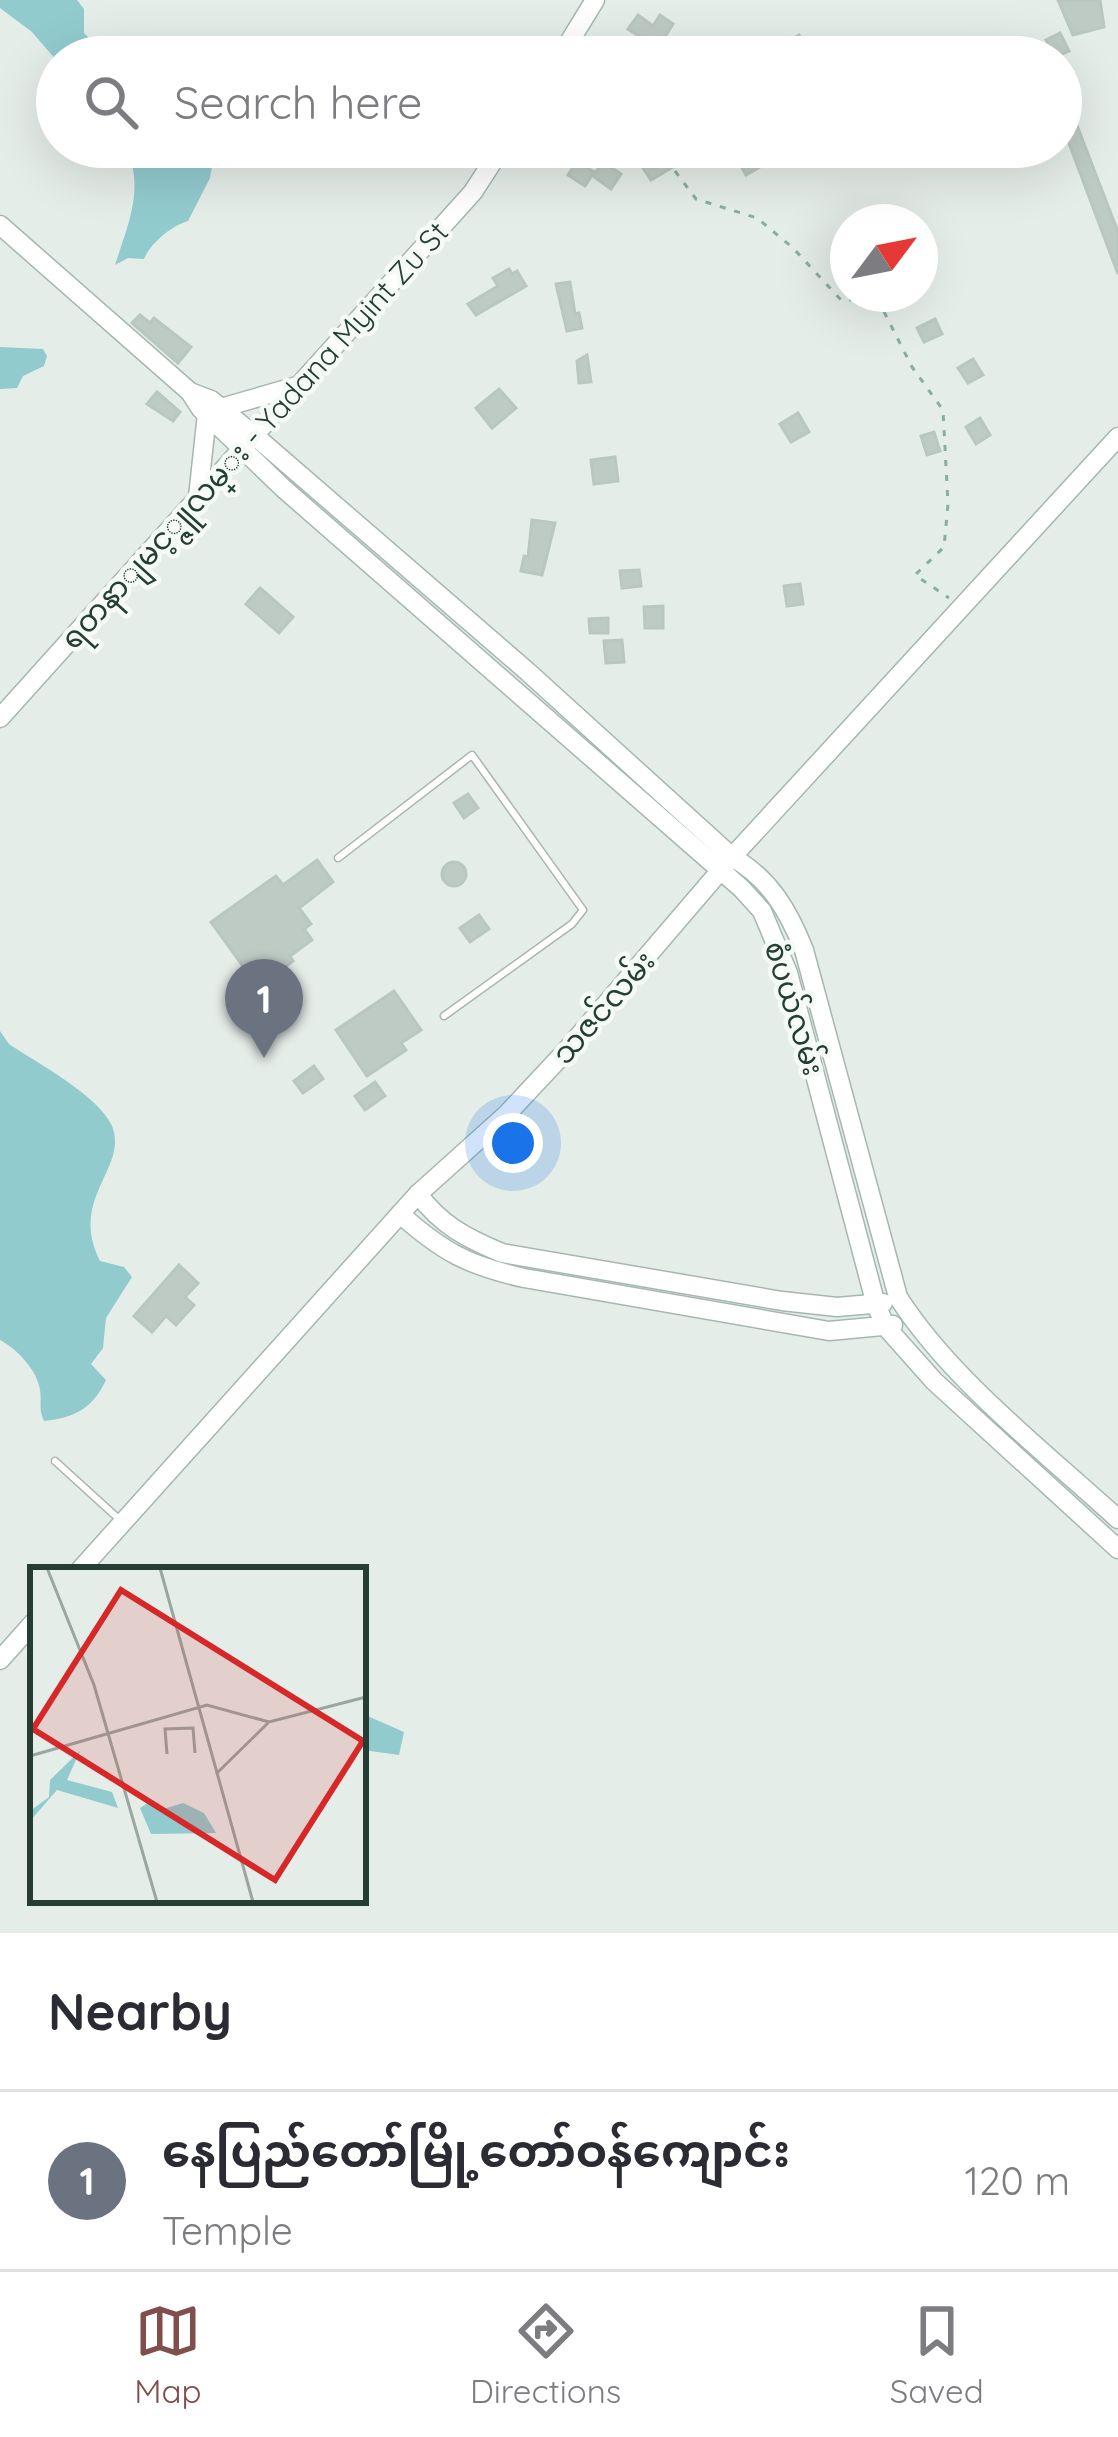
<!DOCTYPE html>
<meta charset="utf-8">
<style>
body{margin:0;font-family:Quicksand,"Noto Sans Myanmar",sans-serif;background:#f7f7f7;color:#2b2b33}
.compass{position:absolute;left:830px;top:204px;width:108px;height:108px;border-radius:50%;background:#fff;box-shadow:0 12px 48px #0002;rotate:58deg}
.you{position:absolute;left:513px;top:1143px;width:42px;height:42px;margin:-30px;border:9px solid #fff;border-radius:50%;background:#1a73e8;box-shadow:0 0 0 18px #1a73e833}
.badge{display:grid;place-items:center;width:78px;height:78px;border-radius:50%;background:#804e4b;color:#fff;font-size:39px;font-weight:700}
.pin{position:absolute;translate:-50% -99px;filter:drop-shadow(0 3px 6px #0008)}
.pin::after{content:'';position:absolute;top:63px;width:42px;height:36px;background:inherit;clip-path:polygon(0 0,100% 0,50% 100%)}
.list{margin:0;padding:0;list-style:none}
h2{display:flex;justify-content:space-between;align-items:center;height:156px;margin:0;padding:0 48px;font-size:51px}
h2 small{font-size:39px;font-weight:400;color:#7c7c81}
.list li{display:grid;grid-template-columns:78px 1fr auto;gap:36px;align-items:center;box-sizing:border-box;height:180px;padding:0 48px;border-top:3px solid #e1e1e2}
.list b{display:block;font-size:45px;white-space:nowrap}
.list p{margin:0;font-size:39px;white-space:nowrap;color:#7c7c81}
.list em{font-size:39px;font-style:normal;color:#7c7c81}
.icon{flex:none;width:66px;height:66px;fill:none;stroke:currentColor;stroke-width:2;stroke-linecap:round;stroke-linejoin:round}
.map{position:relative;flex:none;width:1118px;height:1933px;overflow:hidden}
.search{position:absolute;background:#fff;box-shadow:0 12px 48px #0002;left:36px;right:36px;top:36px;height:132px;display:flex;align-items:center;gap:30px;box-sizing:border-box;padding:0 42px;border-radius:66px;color:#7c7c81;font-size:45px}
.sheet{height:336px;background:#fff}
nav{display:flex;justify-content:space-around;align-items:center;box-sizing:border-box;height:168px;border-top:3px solid #e1e1e2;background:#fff;font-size:33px;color:#7c7c81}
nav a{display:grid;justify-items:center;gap:6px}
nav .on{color:#804e4b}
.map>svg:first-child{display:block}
.water{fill:#92cbce}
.building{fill:#becbc4;stroke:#b8c7bf;stroke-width:3}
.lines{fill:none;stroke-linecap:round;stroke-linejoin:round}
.lane-casing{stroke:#a8b5af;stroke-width:9}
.secondary-casing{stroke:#a4b8af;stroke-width:21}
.path{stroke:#88af9e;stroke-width:3;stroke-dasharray:6 9;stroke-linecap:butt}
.lane{stroke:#fff;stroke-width:6}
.secondary{stroke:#fff;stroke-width:18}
.labels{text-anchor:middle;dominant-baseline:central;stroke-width:9;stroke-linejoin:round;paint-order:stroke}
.street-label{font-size:30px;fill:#253e35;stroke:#f6faf7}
.inset-road{fill:none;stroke:#98a7a1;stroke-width:3}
.view{fill:#d62828;fill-opacity:0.15;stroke:#d62828;stroke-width:6}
.inset-edge{fill:none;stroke:#253e35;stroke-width:6}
</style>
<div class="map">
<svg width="1118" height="1933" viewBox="0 0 1118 1933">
<rect width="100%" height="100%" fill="#e5ede9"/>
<!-- water -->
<g class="water">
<polygon points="0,0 77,0 84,9 84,33 108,57 57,57 57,61 32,32 0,8"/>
<path d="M124 147 215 148 210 178 188 221C171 226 151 243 144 259L128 258 115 265C127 227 147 184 124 147Z"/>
<polygon points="0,347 43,349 47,356 44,366 23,376 17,388 0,389"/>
<path d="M0 1031 9 1044C37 1063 98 1095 112 1126 129 1168 68 1198 100 1261L124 1267 132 1277 106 1318 103 1348 91 1364 106 1380C93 1408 75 1418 44 1421 38 1408 42 1403 40 1390 38 1371 16 1348 0 1340Z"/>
<polygon points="363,1714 404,1732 399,1755 363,1750"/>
</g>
<!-- building -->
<g class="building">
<polygon points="1058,0 1100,0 1104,27 1073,35"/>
<polygon points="638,15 653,26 660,15 673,24 652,57 633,57 645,40 628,29"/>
<polygon points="1060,33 1069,51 1055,57 1046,40"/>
<polygon points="799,35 808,52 800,57 784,57 778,47"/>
<polygon points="1061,84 1118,232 1118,274 1061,122"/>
<polygon points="677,147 707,147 651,180 643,168"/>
<polygon points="754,151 763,165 746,175 738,161"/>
<polygon points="577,161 594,172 585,186 568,175"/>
<polygon points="603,162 621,174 611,189 593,176"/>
<polygon points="509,269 512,274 517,271 526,286 476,315 468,304 498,286 493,278"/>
<polygon points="570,282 575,314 579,313 582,328 567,331 556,284"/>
<polygon points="140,315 150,323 154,318 191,347 178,363 132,323"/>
<polygon points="935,319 942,334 924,342 917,328"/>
<polygon points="587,355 591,382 579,383 577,361"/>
<polygon points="973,359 983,375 968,383 958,368"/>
<polygon points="499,389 516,408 492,428 476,408"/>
<polygon points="157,392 180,412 173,421 147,404"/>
<polygon points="798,413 809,432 791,442 780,424"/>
<polygon points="980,418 990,435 976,444 966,427"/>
<polygon points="934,432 940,451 927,455 921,436"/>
<polygon points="615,457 618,481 594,484 591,460"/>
<polygon points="532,520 555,523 542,575 521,571 524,556 528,557"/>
<polygon points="639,570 641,586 622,588 620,571"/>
<polygon points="800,584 803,604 787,606 784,586"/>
<polygon points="260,588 293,617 279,633 246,604"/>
<polygon points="663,606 663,628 645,628 644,607"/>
<polygon points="608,618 608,633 590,633 589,619"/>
<polygon points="622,640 624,662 606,663 604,641"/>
<polygon points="468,794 478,808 464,818 454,803"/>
<polygon points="317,860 333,882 299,908 311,924 304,929 312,940 290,956 293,961 284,968 280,963 261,977 252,964 245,969 211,922 276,876 283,885"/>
<circle cx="454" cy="874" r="12"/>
<polygon points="479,915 489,929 470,942 460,928"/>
<polygon points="394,991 421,1030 401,1043 406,1050 367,1076 336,1030"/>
<polygon points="314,1066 323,1079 303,1093 294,1081"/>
<polygon points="375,1082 385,1096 365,1110 355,1096"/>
<polygon points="179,1265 198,1283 185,1297 194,1305 176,1325 166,1316 152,1332 134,1316"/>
</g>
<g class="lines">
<!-- lane casing -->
<g class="lane-casing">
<g id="lane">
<polyline points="338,858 472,755 583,910 572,924 444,1016"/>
<polyline points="55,1461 120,1520"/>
</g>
</g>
<!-- secondary casing -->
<g class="secondary-casing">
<g id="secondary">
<polyline points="560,57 595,0"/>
<polyline points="0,225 190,392 201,409 283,488 741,888 762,911 788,973 876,1305 886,1327 934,1381 1118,1549"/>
<path d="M190 392 211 400 255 436 528 672 732 857C770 879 788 910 804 950L898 1297C950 1379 1046 1453 1118 1519"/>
<polyline points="221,408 304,384"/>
<polyline points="198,497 207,414"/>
<polyline points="0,718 473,192 502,147"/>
<path d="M418 1194C441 1225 466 1238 502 1253L782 1301 837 1307 883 1303"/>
<path d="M400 1214C443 1252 467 1265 524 1278L829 1331 893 1325"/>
<polyline points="80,1570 418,1194 507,1114 565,1052 732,857 1118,437"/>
<polyline points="0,1660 33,1623"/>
</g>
</g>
<!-- path -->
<polyline class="path" points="657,147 696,199 757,218 793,248 842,301 876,296 912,367 943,410 948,504 944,547 915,575 949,598"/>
<!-- lane -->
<use href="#lane" class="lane"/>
<!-- secondary -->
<use href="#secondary" class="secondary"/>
</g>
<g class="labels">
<!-- street labels -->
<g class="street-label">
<text transform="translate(254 435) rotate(-48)">ရတနာျမင့္ဇူလမ္း - Yadana Myint Zu St</text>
<text transform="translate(603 1007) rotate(-49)">သဇင်လမ်း</text>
<text transform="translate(795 1008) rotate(73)">စံပယ်လမ်း</text>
</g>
</g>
<!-- overview -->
<g transform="translate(30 1567)">
<rect width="336" height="336" fill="#e5ede9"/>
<path d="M50 184 37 213 82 225 88 241 27 223 0 254V244L19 230 20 213ZM119 235 130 243 153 236 174 246 186 266 121 267 110 241Z" fill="#92cbce"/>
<path class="inset-road" d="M17 1 64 118 127 335M130 1 223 335M137 187 135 162 163 161 165 186M0 189 177 138 239 155 336 130M186 207 238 156"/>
<path class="view" d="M91 23 333 174 245 313 3 162Z"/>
<rect width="336" height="336" class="inset-edge"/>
</g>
</svg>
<svg class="compass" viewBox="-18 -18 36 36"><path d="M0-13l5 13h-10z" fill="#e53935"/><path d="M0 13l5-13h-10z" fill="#7c7c81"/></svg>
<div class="you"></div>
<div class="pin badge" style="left:264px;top:1058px;background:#6b7280">1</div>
<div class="search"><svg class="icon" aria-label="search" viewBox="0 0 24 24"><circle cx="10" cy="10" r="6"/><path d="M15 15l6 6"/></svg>Search here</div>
</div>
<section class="sheet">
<h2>Nearby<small></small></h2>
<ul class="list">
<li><span class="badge" style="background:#6b7280">1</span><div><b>နေပြည်တော်မြို့တော်ဝန်ကျောင်း</b><p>Temple</p></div><em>120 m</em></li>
</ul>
</section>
<nav>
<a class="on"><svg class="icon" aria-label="map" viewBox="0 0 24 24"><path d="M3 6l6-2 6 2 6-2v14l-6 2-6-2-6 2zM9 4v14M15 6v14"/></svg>Map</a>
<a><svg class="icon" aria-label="directions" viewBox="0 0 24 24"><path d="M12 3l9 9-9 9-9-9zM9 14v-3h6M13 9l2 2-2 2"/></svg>Directions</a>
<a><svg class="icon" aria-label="saved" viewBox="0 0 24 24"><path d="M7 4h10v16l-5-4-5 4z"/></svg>Saved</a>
</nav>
